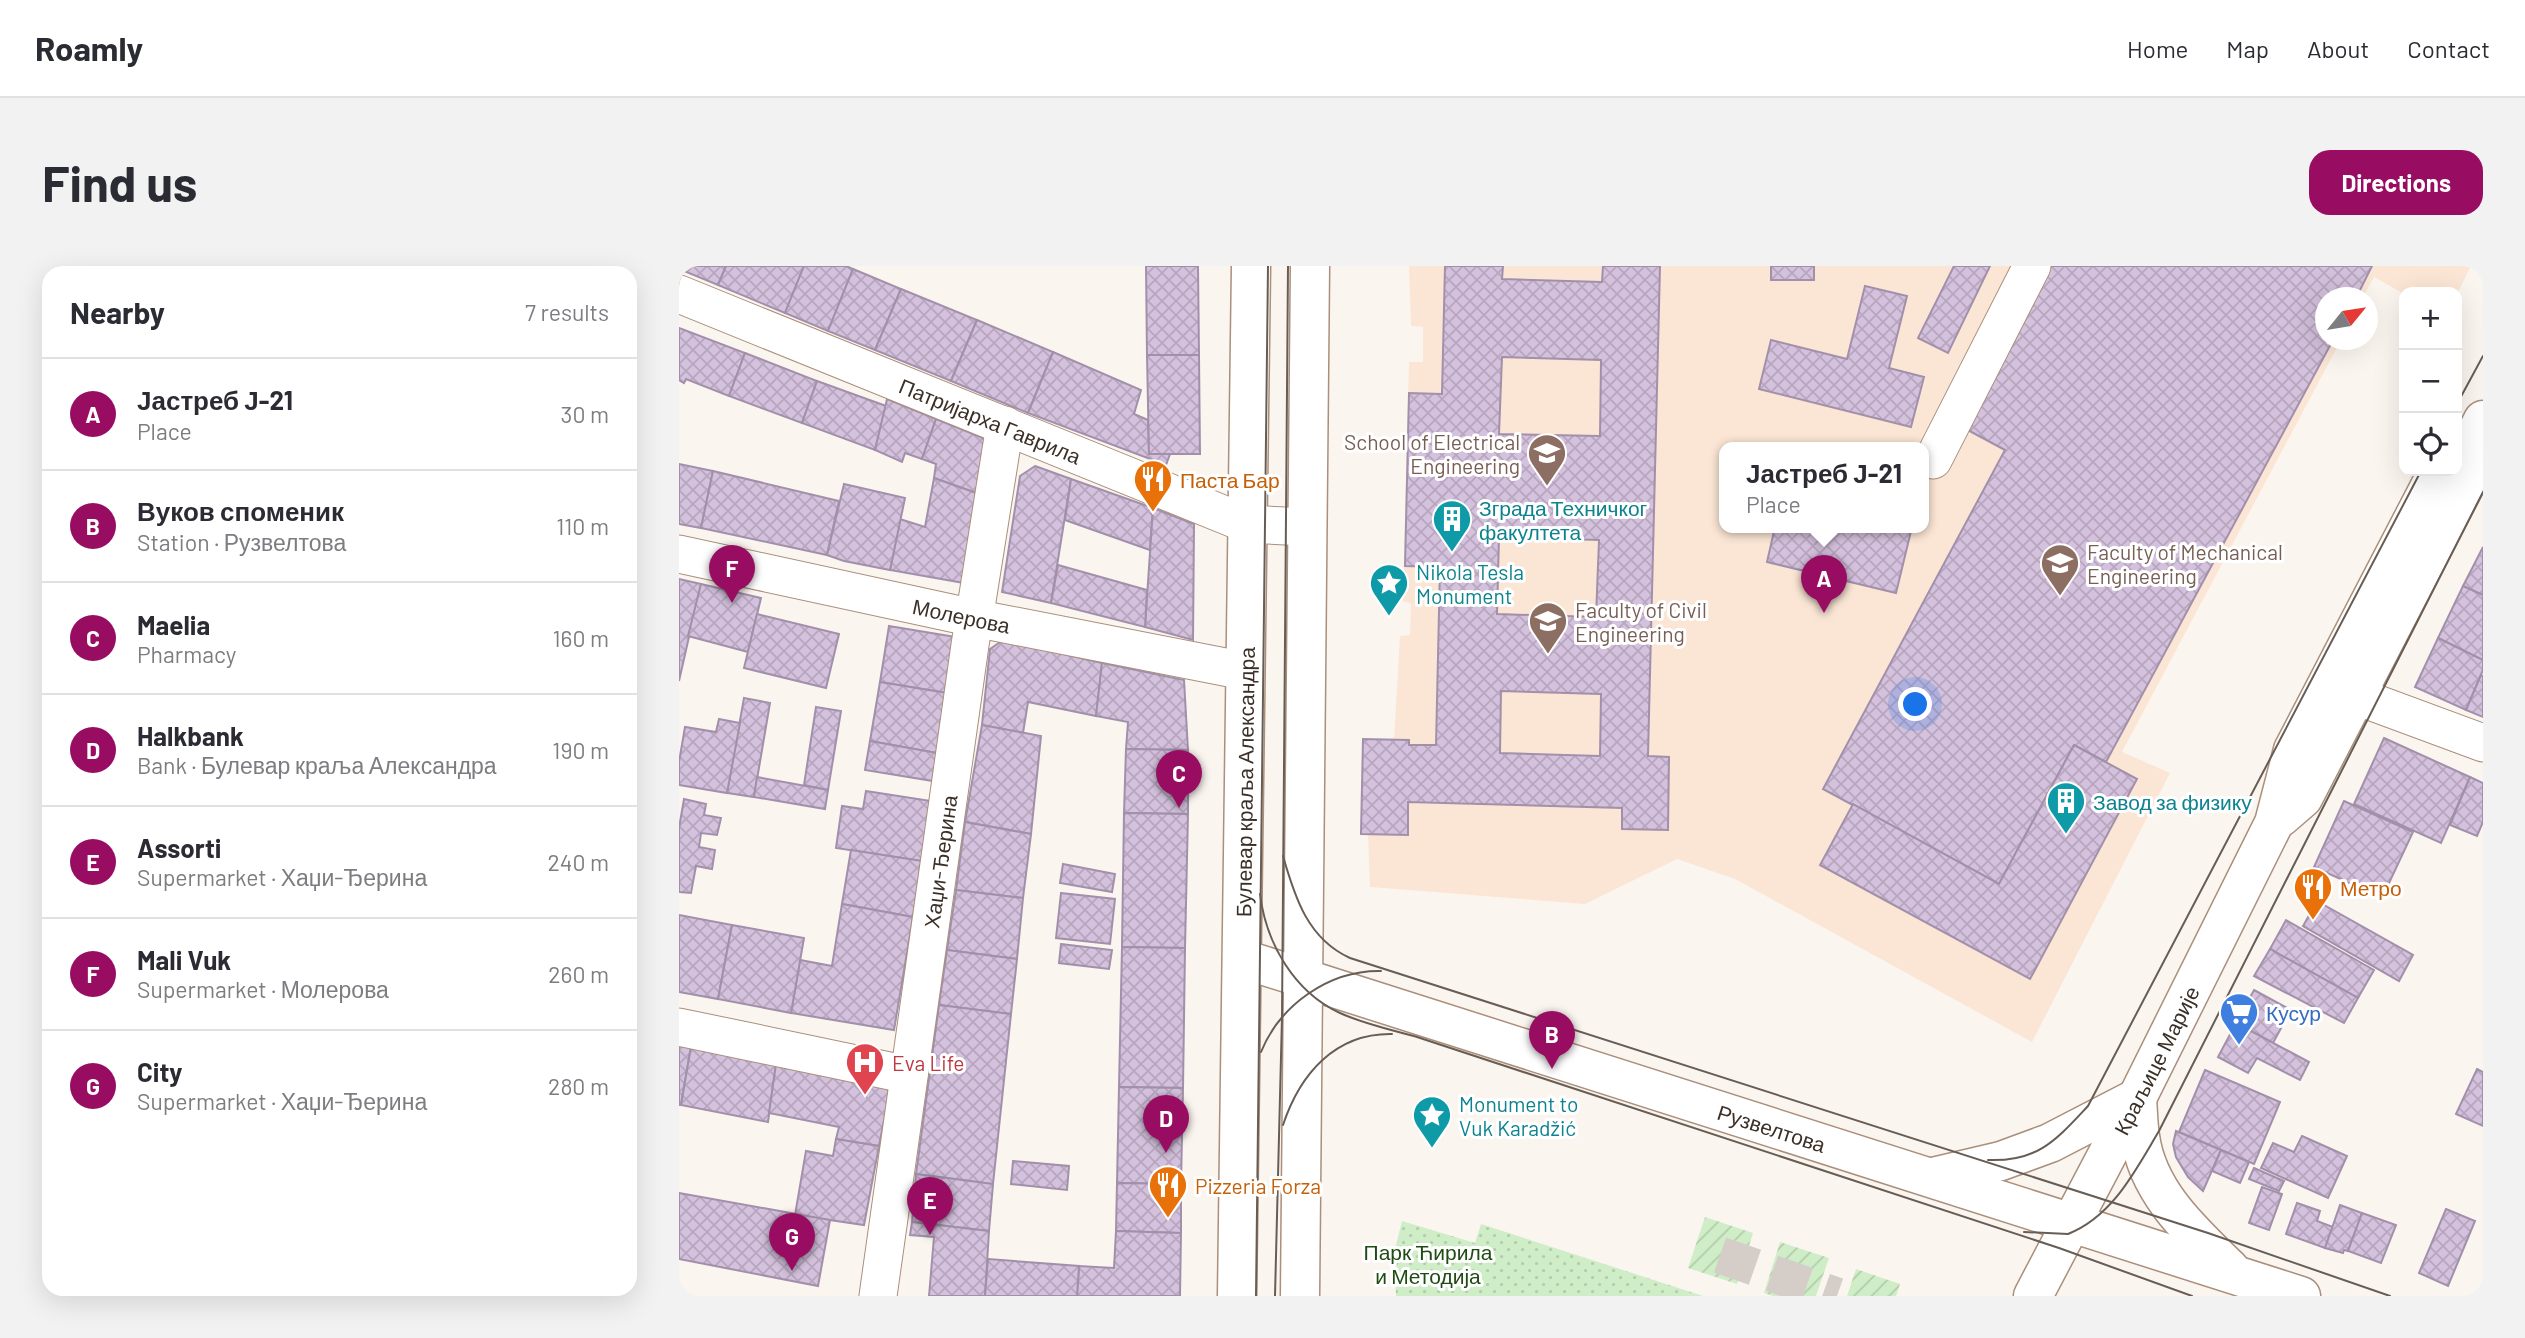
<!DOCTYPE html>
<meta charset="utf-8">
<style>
body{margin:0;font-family:Barlow,sans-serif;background:#f2f2f3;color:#2b2b33}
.controls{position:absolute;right:21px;top:21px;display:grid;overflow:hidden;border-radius:14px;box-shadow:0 7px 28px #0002}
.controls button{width:63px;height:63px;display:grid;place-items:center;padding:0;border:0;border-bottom:2px solid #e1e1e2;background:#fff;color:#2b2b33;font:35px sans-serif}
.compass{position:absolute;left:1636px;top:21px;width:63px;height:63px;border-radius:50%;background:#fff;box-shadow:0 7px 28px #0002;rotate:60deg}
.you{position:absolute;left:1237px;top:439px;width:24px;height:24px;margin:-18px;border:5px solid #fff;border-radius:50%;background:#1a73e8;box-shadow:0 0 0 10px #1a73e833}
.badge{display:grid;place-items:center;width:46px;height:46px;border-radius:50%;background:#980d61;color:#fff;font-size:23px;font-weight:700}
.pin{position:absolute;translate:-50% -58px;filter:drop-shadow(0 2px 4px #0008)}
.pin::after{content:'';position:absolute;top:37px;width:24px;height:21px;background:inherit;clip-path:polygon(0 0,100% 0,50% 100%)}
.popup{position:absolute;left:1040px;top:176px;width:210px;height:91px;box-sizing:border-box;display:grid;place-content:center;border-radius:14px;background:#fff;filter:drop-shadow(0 2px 5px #0005);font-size:23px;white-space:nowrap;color:#7c7c81}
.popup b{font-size:26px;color:#2b2b33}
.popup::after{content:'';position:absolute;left:50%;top:100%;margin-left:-14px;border:14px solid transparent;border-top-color:#fff}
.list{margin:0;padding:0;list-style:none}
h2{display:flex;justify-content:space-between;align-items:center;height:91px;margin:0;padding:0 28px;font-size:30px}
h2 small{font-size:23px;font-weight:400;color:#7c7c81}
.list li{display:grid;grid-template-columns:46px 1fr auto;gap:21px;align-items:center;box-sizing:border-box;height:112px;padding:0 28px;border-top:2px solid #e1e1e2}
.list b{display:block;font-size:26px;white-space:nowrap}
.list p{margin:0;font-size:23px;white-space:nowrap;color:#7c7c81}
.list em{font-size:23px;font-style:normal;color:#7c7c81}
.icon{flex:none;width:38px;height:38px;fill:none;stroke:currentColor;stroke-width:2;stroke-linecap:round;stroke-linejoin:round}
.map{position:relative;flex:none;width:1804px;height:1030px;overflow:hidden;border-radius:21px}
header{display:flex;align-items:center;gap:42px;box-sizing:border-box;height:98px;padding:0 35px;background:#fff;border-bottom:2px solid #e1e1e2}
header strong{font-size:33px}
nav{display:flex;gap:38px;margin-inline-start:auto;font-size:24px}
.intro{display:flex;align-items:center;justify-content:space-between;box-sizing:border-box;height:168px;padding:0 42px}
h1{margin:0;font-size:49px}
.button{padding:18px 32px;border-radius:21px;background:#980d61;color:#fff;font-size:24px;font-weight:700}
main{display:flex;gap:42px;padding:0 42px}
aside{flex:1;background:#fff;border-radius:21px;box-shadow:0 7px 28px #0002}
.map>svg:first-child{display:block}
.built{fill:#fbe6d5;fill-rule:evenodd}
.park{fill:url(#park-dots)}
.garden{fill:url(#garden-furrows)}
.building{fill:url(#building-cross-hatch);stroke:#a290ab;stroke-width:2;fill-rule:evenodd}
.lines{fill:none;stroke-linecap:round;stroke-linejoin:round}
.minor-tunnel{stroke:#d5cec8;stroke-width:37;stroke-dasharray:37 18;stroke-linecap:butt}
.minor-casing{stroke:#aa8f7b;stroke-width:39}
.major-casing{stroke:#aa8f7b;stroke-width:41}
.minor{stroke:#fff;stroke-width:37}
.major{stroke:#fff;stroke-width:38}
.tram{stroke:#675d55;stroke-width:2}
.labels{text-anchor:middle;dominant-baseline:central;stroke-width:6;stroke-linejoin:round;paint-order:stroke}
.street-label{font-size:21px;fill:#3b3027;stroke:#fff}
.education-label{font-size:21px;fill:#785e54;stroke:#fff;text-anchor:start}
.food-label{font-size:21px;fill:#c56008;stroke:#fff;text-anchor:start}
.culture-label{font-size:21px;fill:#0d838f;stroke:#fff;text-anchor:start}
.shop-label{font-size:21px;fill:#366cbe;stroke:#fff;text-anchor:start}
.health-label{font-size:21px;fill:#be3a42;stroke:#fff;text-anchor:start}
.park-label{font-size:21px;fill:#1f4c12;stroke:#fff}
</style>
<header>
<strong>Roamly</strong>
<nav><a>Home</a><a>Map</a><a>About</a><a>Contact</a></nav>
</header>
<div class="intro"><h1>Find us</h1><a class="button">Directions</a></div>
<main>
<aside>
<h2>Nearby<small>7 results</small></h2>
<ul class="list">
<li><span class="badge">A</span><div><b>Јастреб Ј-21</b><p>Place</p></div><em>30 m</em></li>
<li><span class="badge">B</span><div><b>Вуков споменик</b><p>Station · Рузвелтова</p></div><em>110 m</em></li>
<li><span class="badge">C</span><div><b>Maelia</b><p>Pharmacy</p></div><em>160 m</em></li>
<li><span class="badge">D</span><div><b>Halkbank</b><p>Bank · Булевар краља Александра</p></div><em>190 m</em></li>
<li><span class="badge">E</span><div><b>Assorti</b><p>Supermarket · Хаџи-Ђерина</p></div><em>240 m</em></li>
<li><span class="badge">F</span><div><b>Mali Vuk</b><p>Supermarket · Молерова</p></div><em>260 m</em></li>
<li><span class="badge">G</span><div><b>City</b><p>Supermarket · Хаџи-Ђерина</p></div><em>280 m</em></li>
</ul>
</aside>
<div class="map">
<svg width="1804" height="1030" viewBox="0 0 1804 1030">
<defs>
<pattern id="park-dots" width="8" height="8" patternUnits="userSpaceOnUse" patternTransform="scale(1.75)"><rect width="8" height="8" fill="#cfeec7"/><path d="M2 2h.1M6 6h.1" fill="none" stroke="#b3ccab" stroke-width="1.8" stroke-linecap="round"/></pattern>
<pattern id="garden-furrows" width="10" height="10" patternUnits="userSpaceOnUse" patternTransform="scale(1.75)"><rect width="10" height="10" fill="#cfeec7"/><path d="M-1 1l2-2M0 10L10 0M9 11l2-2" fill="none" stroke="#b3ccab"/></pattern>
<pattern id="building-cross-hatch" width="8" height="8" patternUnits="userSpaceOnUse" patternTransform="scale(1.75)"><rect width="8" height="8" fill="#d4c1dd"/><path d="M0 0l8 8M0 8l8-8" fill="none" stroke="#b7a6be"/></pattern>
</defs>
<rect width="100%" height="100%" fill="#fbf5f0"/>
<!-- built -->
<path class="built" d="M730 0H1792L1778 28 1725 26V28L1695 11 1684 31 1646 32V74H1662L1443 486 1491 507 1353 776 1056 613 998 593 906 638 691 621 689 568H682L684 473 715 474 721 370 731 369 732 338 724 335 730 96H744V61L732 60ZM1045 181H1245V261H1045Z"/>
<!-- park -->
<polygon class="park" points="723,955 796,977 802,958 1024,1030 717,1030 715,987"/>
<!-- garden -->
<g class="garden">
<polygon points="1026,951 1074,967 1058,1018 1009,1002"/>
<polygon points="1101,976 1150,992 1137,1030 1094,1030 1085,1027"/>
<polygon points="1177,1003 1221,1018 1217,1030 1168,1030"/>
</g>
<!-- building -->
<g class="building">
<polygon points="0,0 47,0 39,19 0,3"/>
<polygon points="47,0 125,0 106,47 39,19"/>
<polygon points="125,0 167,0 174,3 149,65 106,47"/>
<polygon points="467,0 519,0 520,89 468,89"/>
<path d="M766 0H824L823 13 923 16 924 0H981L969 490 990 491 989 564 943 563V542L729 536V569L682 568 684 473 730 474V479H757L761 301 726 300 730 127 763 128ZM823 91 922 94 921 170 820 168ZM820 271 920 274 917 351 818 348ZM822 425 922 428 921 490 821 487Z"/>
<rect x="1092" y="0" width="43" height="14"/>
<polygon points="1275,0 1311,0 1269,87 1239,72"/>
<polygon points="1372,0 1693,0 1677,32 1646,32 1646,74 1654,74 1427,496 1395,479 1320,618 1144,523 1326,184 1285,162"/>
<polygon points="174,3 222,23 196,84 149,65"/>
<polygon points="1186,20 1228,30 1210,102 1245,111 1232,161 1080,123 1092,74 1168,93"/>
<polygon points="222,23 298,54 272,115 196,84"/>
<polygon points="298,54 374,86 349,147 272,115"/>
<polygon points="0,62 66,87 50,130 7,113 5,117 0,114"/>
<polygon points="374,86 462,124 455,148 469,154 470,188 491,188 487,199 349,147"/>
<polygon points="66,87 138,115 123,157 50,130"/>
<polygon points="468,89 520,89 521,188 470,188"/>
<polygon points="138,115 207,140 196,184 123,157"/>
<polygon points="208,133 257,153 243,193 226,187 223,196 196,184"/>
<polygon points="257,153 309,174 300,228 255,212 257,198 243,193"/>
<polygon points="0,198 34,205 22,262 0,258"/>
<polygon points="356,200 392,213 372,337 323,326 341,210"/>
<polygon points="34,205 160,235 148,289 22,262"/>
<polygon points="255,212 300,228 285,317 211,304 221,253 246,261"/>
<polygon points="392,213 474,242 471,284 386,254"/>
<polygon points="165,218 226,232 211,304 165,295 148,289"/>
<polygon points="474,242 515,258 514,374 466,361"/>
<polygon points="1096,261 1233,261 1217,327 1088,296"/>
<polygon points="1804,281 1804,329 1784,320"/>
<polygon points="379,299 468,324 466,361 372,337"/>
<polygon points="0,313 22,318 0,415"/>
<polygon points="22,318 82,332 69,386 9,370"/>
<polygon points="1784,320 1804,329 1804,394 1759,372"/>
<polygon points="78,348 160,368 147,422 65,402"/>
<polygon points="210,360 277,371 268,427 201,416"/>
<polygon points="1759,372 1804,394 1804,404 1787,444 1736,421"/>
<polygon points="324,374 423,397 417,450 349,436 344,467 303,459 311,383"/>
<polygon points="423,397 505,414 509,484 447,483 449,456 417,450"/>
<polygon points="1802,409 1804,410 1804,451 1787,444"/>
<polygon points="201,416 268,427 258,487 191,475"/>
<polygon points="65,432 91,437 75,531 48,527"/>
<polygon points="137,441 162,445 149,524 125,519"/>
<polygon points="40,453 61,457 48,527 0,519 0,496 6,461 37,466"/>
<polygon points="303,459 362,470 352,568 286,556"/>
<polygon points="1705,472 1791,511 1762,577 1675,538"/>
<polygon points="191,475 258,487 254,515 186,504"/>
<polygon points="1395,479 1458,513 1351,713 1141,599 1174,538 1320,618"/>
<polygon points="447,483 509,484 509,548 445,547"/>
<polygon points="78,511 149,524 146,543 75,531"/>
<polygon points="1791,511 1804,517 1804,556 1798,570 1771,559"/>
<polygon points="187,525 252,535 243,595 157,582 163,540 184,543"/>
<polygon points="5,533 27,538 25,549 42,552 38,569 22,567 20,581 36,584 33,603 17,600 12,627 0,626 0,562"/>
<polygon points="1665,535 1734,566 1703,632 1635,601"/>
<polygon points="445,547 509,548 506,682 443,681"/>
<polygon points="286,556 352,568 344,632 277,624"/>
<polygon points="172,584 243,595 234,651 163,638"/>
<polygon points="384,598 436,608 433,626 381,617"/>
<polygon points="277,624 344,632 338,693 268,684"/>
<polygon points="382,627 436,633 431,678 377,672"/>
<polygon points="1638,635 1734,689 1720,715 1624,660"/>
<polygon points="163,638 234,651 215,764 112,747 121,694 153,700"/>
<polygon points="0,649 53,659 39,733 0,726"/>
<polygon points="1607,654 1695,704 1679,732 1591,683"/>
<polygon points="53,659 125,672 112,747 39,733"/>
<polygon points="382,678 433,684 430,703 380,697"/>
<polygon points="443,681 506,682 504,822 440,821"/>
<polygon points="1591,683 1679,732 1665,757 1575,710"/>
<polygon points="268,684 338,693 332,748 260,739"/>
<polygon points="1575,724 1612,744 1594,777 1557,757"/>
<polygon points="260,739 332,748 314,918 237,908"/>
<polygon points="1557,757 1630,796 1621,814 1578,792 1569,807 1539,791"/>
<polygon points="0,772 13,775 2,839 0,839"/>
<polygon points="13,775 98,791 89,856 2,839"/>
<polygon points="98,791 213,814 200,880 157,873 160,861 90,847"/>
<polygon points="1798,803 1804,806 1804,860 1777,848"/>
<polygon points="1526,804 1601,836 1575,898 1500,866"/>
<polygon points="440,821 504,822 502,918 438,917"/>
<polygon points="1497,865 1542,884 1524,925 1509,911 1497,891 1494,878"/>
<polygon points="1623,870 1668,890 1649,932 1582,902 1594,877 1615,886"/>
<polygon points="157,873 200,880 185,959 116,949 127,885 154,890"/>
<polygon points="1542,884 1570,896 1561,917 1533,905"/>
<polygon points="334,895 390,900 388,924 332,918"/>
<polygon points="1575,902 1605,915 1600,925 1570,913"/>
<polygon points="237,908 314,918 310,965 233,956"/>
<polygon points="438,917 502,918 502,967 437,965"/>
<polygon points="1583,921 1603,928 1590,964 1570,957"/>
<polygon points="0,927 151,954 139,1020 0,993"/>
<polygon points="1618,937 1641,945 1638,955 1654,961 1646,982 1607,968"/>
<polygon points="1661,939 1683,947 1669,985 1665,984 1664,987 1646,982"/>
<polygon points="1767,943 1796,955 1769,1020 1740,1007"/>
<polygon points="1683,947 1717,959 1702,997 1669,985"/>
<polygon points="233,956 310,965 306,1030 250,1030 255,971 231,969"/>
<polygon points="437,965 502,967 501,1030 398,1030 400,1000 435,1002"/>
<polygon points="309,993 400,1000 398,1030 306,1030"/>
</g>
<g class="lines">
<!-- minor-tunnel -->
<polyline class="minor-tunnel" points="1041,989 1158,1030"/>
<!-- minor casing -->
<g class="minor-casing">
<g id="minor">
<path id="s1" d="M0 28 568 258 627 261"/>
<polyline points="1254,194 1353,0"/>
<path id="s2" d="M0 288 295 352 566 405"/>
<polyline points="1677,430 1804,477"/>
<polyline points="0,761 230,809"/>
<path id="s3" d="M199 1030 291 379 326 159"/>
</g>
</g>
<!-- major casing -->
<g class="major-casing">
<g id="major">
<polyline points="1602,551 1624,532 1785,221 1799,164 1804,154"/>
<path id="s4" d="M564 693 1622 1030"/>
<path d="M1458 832C1459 845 1459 858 1461 870 1468 926 1513 966 1551 1003"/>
<polyline points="1254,911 1322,895 1371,877 1458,832"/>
<path id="s5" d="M558 1030 572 0"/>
<polyline points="621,1030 631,0"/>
<path id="s6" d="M1354 1030 1458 832 1595 557 1614 484 1759 205"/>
</g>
</g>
<!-- minor -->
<use href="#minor" class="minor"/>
<!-- major -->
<use href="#major" class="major"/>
<!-- tram -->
<g class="tram">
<polyline points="1778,138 1804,90"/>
<path d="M604 590C616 632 629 673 671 692L1529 967 1711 1030"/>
<path d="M581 628C587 677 615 726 661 747 685 758 713 764 738 771L1380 982 1513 1030"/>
<path d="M582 786C601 739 650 704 702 705"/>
<path d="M604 859C621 808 656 767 713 768"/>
<path d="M1309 894C1359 896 1377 874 1409 840L1742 205"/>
<path d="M1345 966 1389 968C1434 950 1456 905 1480 865L1804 226"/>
<polyline points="577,1030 589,0"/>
<polyline points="596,1030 603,751 609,0"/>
</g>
</g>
<!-- icons -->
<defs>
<g id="university-pin" transform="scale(2.0125)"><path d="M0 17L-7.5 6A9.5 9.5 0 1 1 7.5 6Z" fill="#8d6e63" stroke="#fff"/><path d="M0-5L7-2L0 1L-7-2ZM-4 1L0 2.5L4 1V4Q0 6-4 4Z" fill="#fff"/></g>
<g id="restaurant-pin" transform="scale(2.0125)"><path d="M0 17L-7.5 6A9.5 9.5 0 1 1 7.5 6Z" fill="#e8710a" stroke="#fff"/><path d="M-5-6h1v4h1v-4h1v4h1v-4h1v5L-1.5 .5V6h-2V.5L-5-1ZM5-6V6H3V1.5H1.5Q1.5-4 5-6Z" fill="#fff"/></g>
<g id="building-pin" transform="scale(2.0125)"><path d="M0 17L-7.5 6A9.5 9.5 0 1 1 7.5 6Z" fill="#0f9aa8" stroke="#fff"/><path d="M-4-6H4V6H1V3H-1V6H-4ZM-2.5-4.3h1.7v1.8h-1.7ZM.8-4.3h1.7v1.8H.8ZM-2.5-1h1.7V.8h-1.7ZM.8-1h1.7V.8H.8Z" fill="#fff"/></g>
<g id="sight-pin" transform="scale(2.0125)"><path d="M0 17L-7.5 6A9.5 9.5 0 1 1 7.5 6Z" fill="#0f9aa8" stroke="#fff"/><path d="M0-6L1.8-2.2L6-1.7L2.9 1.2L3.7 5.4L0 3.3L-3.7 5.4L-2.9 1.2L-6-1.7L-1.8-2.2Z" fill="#fff"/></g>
<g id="supermarket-pin" transform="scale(2.0125)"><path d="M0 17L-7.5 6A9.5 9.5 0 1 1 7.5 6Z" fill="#3f7fe0" stroke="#fff"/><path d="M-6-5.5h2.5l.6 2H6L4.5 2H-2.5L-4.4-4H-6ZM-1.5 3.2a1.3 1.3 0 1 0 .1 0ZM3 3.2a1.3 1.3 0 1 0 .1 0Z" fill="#fff"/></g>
<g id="hospital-pin" transform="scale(2.0125)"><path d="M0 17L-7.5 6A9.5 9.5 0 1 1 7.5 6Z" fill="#e0444e" stroke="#fff"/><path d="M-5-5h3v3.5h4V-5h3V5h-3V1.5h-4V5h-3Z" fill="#fff"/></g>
</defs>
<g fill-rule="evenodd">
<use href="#university-pin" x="868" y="187"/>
<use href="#restaurant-pin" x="474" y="213"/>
<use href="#building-pin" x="773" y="253"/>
<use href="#university-pin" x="1381" y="297"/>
<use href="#sight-pin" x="710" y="317"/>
<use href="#university-pin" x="869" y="355"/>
<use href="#building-pin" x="1387" y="535"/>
<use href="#restaurant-pin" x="1634" y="621"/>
<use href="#supermarket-pin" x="1560" y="746"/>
<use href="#hospital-pin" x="186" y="796"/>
<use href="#sight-pin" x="753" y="849"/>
<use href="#restaurant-pin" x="489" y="919"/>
</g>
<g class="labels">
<!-- street labels -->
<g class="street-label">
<text stroke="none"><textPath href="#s1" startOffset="336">Патријарха Гаврила</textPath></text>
<text stroke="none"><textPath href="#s2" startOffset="289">Молерова</textPath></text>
<text stroke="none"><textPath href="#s5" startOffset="514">Булевар краља Александра</textPath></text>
<text stroke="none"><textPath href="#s3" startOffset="439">Хаџи-Ђерина</textPath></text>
<text stroke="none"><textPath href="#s6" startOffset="266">Краљице Марије</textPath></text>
<text stroke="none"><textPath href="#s4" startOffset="555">Рузвелтова</textPath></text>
</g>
<!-- education labels -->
<g class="education-label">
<text x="841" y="175" text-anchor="end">School of Electrical<tspan x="841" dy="24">Engineering</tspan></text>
<text x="1408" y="285">Faculty of Mechanical<tspan x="1408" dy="24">Engineering</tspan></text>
<text x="896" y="343">Faculty of Civil<tspan x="896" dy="24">Engineering</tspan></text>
</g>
<!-- food labels -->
<g class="food-label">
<text x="501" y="213">Паста Бар</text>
<text x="1661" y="621">Метро</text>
<text x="516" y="919">Pizzeria Forza</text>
</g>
<!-- culture labels -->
<g class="culture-label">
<text x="800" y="241">Зграда Техничког<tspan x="800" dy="24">факултета</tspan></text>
<text x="737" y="305">Nikola Tesla<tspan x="737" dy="24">Monument</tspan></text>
<text x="1414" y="535">Завод за физику</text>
<text x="780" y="837">Monument to<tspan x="780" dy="24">Vuk Karadžić</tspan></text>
</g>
<!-- shop labels -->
<g class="shop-label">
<text x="1587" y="746">Кусур</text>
</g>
<!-- health labels -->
<g class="health-label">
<text x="213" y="796">Eva Life</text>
</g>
<!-- park labels -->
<g class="park-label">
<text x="749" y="985">Парк Ћирила<tspan x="749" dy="24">и Методија</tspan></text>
</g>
</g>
</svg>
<div class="controls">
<button>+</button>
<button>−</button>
<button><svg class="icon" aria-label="locate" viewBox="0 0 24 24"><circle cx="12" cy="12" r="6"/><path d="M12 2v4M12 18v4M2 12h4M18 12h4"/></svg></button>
</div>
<svg class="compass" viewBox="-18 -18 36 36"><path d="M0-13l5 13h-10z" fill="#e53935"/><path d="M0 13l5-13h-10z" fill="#7c7c81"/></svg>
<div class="you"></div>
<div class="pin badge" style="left:1145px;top:347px">A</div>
<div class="popup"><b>Јастреб Ј-21</b>Place</div>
<div class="pin badge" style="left:873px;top:803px">B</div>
<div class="pin badge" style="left:500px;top:542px">C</div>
<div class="pin badge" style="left:487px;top:887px">D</div>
<div class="pin badge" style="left:251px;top:969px">E</div>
<div class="pin badge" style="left:53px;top:337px">F</div>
<div class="pin badge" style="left:113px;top:1005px">G</div>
</div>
</main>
